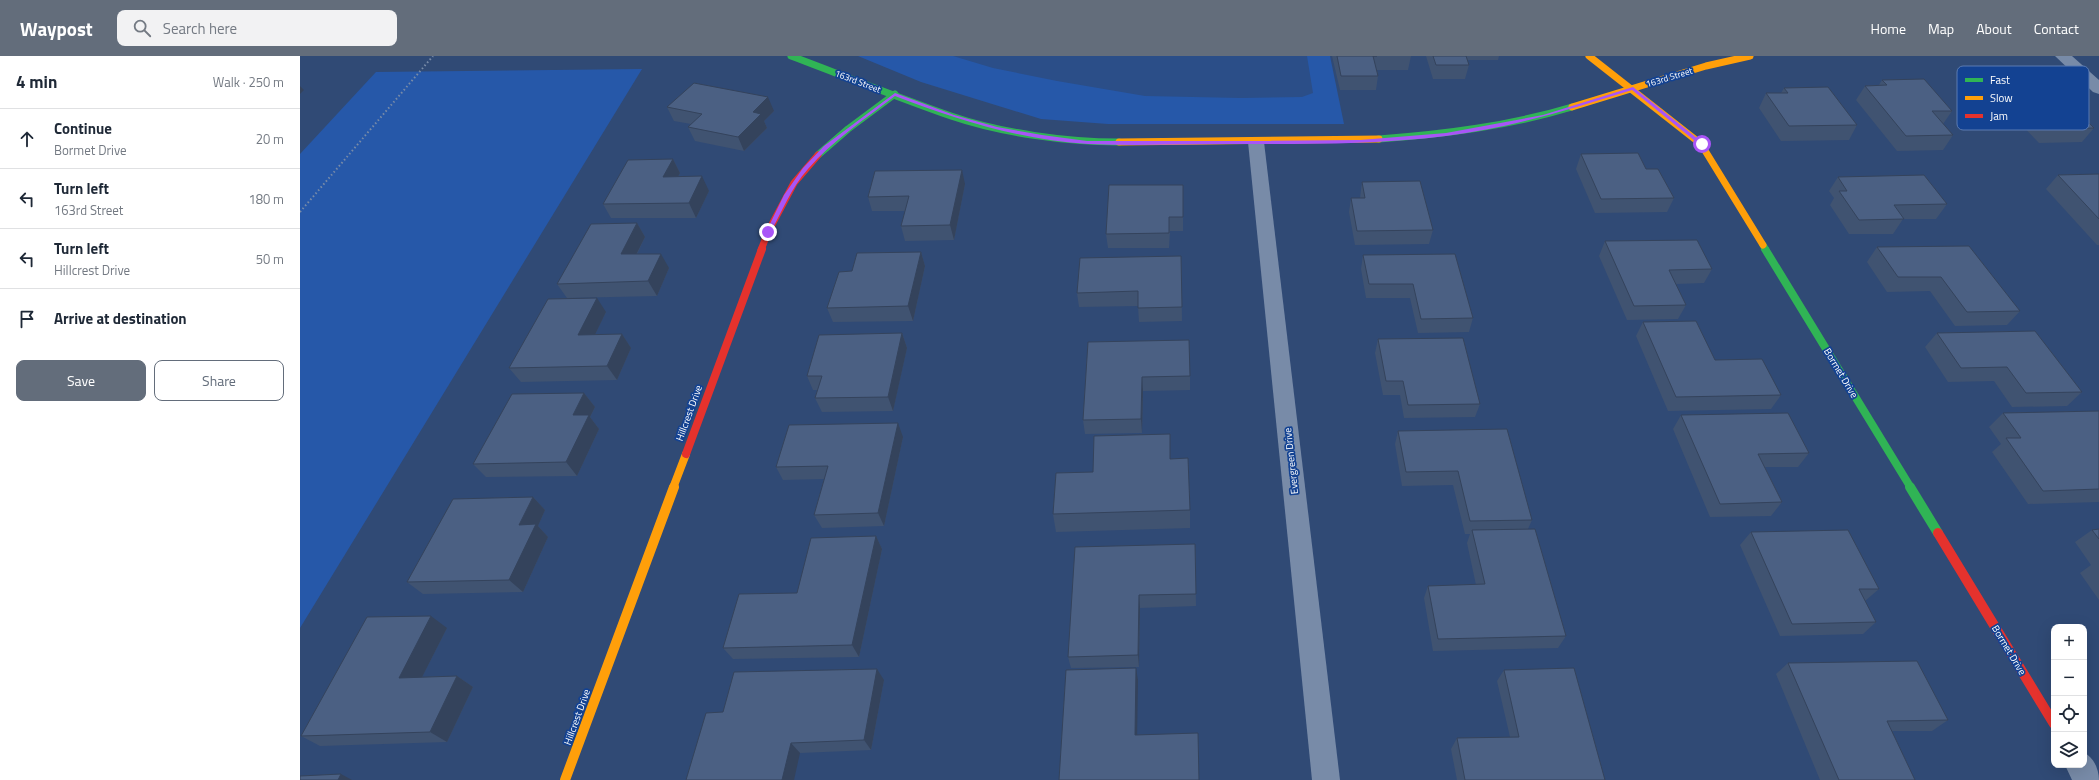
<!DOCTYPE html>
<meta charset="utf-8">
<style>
body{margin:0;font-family:"Titillium Web",sans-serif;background:#f2f2f3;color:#1f2937}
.controls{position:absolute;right:12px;bottom:12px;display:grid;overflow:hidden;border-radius:8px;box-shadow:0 4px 16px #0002}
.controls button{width:36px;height:36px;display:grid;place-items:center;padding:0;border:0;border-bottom:1px solid #e0e1e3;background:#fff;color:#1f2937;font:20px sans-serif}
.stop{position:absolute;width:12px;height:12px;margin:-9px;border:3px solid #a855f7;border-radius:50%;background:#fff}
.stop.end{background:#a855f7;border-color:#fff;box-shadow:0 1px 4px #0008}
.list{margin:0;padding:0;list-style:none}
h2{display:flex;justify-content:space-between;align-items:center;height:52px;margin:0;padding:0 16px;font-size:17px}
h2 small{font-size:13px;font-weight:400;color:#747a83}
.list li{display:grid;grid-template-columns:26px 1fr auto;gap:12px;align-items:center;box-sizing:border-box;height:60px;padding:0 16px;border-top:1px solid #e0e1e3}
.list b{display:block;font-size:15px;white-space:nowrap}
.list p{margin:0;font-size:13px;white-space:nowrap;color:#747a83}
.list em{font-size:13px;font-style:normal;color:#747a83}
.actions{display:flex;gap:8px;padding:12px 16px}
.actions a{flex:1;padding:9px 0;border:1px solid #636d7b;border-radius:8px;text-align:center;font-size:14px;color:#636d7b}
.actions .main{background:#636d7b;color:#fff}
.icon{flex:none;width:22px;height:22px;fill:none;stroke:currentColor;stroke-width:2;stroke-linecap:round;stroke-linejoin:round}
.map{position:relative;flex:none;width:1799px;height:724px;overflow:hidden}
header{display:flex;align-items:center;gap:24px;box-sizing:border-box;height:56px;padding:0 20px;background:#636d7b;color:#fff}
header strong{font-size:19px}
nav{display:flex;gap:22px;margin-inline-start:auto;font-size:14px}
.search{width:280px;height:36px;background:#f2f2f3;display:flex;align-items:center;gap:10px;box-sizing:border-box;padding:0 14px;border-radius:8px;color:#747a83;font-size:15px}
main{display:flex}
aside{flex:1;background:#fff}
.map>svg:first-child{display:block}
.green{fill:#2658a9}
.water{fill:#2b4e88}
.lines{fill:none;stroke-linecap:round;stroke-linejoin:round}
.path{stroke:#788ba8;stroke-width:2;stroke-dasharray:1.5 2.5;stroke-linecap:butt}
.street{fill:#788ba8;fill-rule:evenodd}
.fast-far2{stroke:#30b455;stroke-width:7}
.fast-far1{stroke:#30b455;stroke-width:8}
.fast{stroke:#30b455;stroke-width:10}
.slow-far2{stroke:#ff9f0a;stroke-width:7}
.slow-far1{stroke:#ff9f0a;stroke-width:8}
.slow{stroke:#ff9f0a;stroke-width:10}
.jam-far2{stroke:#e5322d;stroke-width:7}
.jam-far1{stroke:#e5322d;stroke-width:8}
.jam{stroke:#e5322d;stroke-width:10}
.wall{fill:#405371}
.shaded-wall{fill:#34435c}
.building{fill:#4b6083;stroke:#34435c}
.route{fill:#a855f7}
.labels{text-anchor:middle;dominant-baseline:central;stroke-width:3.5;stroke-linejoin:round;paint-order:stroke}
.far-street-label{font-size:9px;fill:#fff;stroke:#134292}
.street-label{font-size:10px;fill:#fff;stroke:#134292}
.key{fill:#134292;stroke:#5a7bb3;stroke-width:1}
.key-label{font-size:11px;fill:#fff}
</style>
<header>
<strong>Waypost</strong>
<div class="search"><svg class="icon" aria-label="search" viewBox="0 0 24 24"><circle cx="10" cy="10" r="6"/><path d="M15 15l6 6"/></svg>Search here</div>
<nav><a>Home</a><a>Map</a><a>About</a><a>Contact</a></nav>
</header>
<main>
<aside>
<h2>4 min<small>Walk · 250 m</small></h2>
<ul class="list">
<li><svg class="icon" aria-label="ahead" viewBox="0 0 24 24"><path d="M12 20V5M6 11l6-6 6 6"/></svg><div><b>Continue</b><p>Bormet Drive</p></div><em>20 m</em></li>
<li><svg class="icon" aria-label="left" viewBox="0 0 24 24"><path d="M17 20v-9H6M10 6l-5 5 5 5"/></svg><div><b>Turn left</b><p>163rd Street</p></div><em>180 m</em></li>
<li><svg class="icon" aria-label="left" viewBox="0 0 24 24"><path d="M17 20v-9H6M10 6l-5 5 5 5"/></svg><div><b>Turn left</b><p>Hillcrest Drive</p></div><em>50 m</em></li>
<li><svg class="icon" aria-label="arrive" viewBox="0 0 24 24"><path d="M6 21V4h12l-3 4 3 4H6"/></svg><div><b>Arrive at destination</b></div></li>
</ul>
<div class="actions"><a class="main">Save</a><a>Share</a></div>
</aside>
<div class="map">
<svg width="1799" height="724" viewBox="0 0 1799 724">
<rect width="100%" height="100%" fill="#304a75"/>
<!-- green -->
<g class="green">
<polygon points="558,0 1030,0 1044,68 808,68 741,63 621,26"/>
<polygon points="342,13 0,572 0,98 76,16"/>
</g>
<!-- water -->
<polygon class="water" points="653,0 1007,0 1013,37 1002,41 941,42 845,40 757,25 693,12"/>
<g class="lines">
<!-- path -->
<polyline class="path" points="0,156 133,0"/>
<!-- street -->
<g class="street">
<polygon points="1755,0 1772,0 1799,24 1799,38 1793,36"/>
<polygon points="956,81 962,82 964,86 1040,724 1012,724 948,86 950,82"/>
<path d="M1784 697C1794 701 1799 714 1799 724H1772L1765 709H1784Z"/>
</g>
<!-- fast-far2 -->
<g class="fast-far2">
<path d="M491 0C544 20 597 41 651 60 701 77 766 86 819 86"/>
<path d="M1079 83C1145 78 1209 70 1272 51"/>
<polyline points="518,99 548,73 595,38"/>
<polyline points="1463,189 1466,194"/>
</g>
<!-- fast-far1 -->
<polyline class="fast-far1" points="1465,193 1611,432"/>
<!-- fast -->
<polyline class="fast" points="1610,431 1638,477"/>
<!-- slow-far2 -->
<g class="slow-far2">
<polyline points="1289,0 1401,88 1463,189"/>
<polyline points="1272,51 1406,10 1450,0"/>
<polyline points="819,86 1079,83"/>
</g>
<!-- slow-far1 -->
<polyline class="slow-far1" points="373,432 386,398"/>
<!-- slow -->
<polyline class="slow" points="265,724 374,431"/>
<!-- jam-far2 -->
<polyline class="jam-far2" points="461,194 468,176 494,127 518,99"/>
<!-- jam-far1 -->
<polyline class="jam-far1" points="386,398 462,193"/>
<!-- jam -->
<polyline class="jam" points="1638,477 1754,668"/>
</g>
<!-- wall -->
<g class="wall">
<polygon points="1032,0 1111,0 1108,14 1077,14 1078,20 1076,34 1040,34"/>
<polygon points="1126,0 1199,0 1198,4 1167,4 1169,9 1165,23 1133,23"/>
<polygon points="1683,22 1729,25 1794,72 1782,86 1739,87 1711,58 1693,58 1673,36"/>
<polygon points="1582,24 1652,55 1643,68 1653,79 1643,94 1597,95 1556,44 1565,30 1579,29"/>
<polygon points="1484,32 1557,69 1549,84 1481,85 1459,52 1466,37 1481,37"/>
<polygon points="367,51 474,55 464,65 467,72 444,95 395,85 388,71 391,68 374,65"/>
<polygon points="1281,98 1346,113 1374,142 1367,156 1295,157 1276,113"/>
<polygon points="373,103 380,117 378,121 409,135 396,162 311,162 303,148"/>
<polygon points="1799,118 1799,189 1797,189 1746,133 1758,119"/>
<polygon points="1538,121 1647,148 1636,163 1603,163 1593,178 1549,178 1530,149 1534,142 1529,135"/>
<polygon points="1062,126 1133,174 1129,188 1055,189 1049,156 1051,142 1060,142"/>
<polygon points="665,128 654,184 605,185 601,170 605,155 572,155 568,141"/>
<polygon points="883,129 883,175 870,175 869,192 808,192 806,178"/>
<polygon points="337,167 345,181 337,198 369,212 357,240 267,242 257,228"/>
<polygon points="1305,185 1412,213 1404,227 1376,228 1386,249 1378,263 1327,264 1299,200"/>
<polygon points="1577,191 1720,255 1707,269 1655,270 1630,235 1587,236 1567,206"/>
<polygon points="621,196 625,210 613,265 533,266 527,252"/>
<polygon points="1063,199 1173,262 1169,276 1118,277 1110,242 1066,242 1061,213"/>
<polygon points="881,200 882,265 839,266 838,250 779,251 777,237"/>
<polygon points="306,256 295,278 322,278 331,292 317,324 221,326 209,312"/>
<polygon points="1343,266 1415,304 1481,339 1471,353 1368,355 1336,280"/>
<polygon points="602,277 607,292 593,355 522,356 515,342 518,334 513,334 507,320"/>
<polygon points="1637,277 1782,336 1767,350 1712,351 1694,325 1648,326 1625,291"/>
<polygon points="1078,283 1180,348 1175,361 1104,362 1100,339 1083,339 1075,297"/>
<polygon points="788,286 890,320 890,334 843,335 842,377 785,378 783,364"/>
<polygon points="284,337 295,351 290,361 299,373 277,420 186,421 173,408"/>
<polygon points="1799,355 1799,446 1728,448 1692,396 1701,388 1689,371 1703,357"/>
<polygon points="1381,359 1509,397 1498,411 1465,411 1482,446 1471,460 1410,461 1373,373"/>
<polygon points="1098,375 1232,464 1228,473 1266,580 1258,592 1133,595 1124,542 1128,530 1176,529 1167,487 1170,478 1165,478 1153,429 1102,430 1095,388"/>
<polygon points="603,381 584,470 522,472 514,459 524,423 483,424 476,411"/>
<polygon points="871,403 890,454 890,472 756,476 753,458 793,416"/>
<polygon points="233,441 245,454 238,470 248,481 223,536 123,538 107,526"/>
<polygon points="1799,473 1799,544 1780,517 1791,509 1775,486 1792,474"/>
<polygon points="1451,476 1579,533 1565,545 1576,566 1563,578 1480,580 1440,489"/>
<polygon points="576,480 582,493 559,601 433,603 423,592"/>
<polygon points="895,488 896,550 840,552 839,611 771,612 768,601"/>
<polygon points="147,572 122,621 157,620 173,631 147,686 20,690 1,680"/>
<polygon points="1488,607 1648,664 1632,675 1592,675 1615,724 1520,724 1476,618"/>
<polygon points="1204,614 1305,724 1157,724 1151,693 1157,682 1210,681 1197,625"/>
<polygon points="584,624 571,694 500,697 423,656"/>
</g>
<!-- shaded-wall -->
<g class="shaded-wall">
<polygon points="0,30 4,34 0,38"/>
<polygon points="468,41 474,55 464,65 467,72 444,95 438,81 453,56"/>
<polygon points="373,103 380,117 371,135 363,121"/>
<polygon points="662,114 665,128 654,184 650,169"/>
<polygon points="402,120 409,135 396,162 389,147"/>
<polygon points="337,167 345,181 329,213 321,198"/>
<polygon points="621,196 625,210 613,265 608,250"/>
<polygon points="361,198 369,212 357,240 348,225"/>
<polygon points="297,242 306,256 288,293 278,279"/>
<polygon points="602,277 607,292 593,355 588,341"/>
<polygon points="322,278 331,292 317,324 307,310"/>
<polygon points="842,321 843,335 842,377 841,363"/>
<polygon points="284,337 295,351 290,361 299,373 277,420 266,406 273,359"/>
<polygon points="598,367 603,381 584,470 578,457"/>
<polygon points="233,441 245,454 238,470 248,481 223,536 209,524 219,469"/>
<polygon points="576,480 582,493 559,601 552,589"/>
<polygon points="839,539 840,552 839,611 838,599"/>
<polygon points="131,560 147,572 116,633 99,622"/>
<polygon points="836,612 838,624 837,689 835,679"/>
<polygon points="577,613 584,624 571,694 564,684"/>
<polygon points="157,620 173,631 147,686 130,676"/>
<polygon points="491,687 500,697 494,724 482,724"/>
<polygon points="41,718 52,724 38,724"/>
</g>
<!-- building -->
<g class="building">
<polygon points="1037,0 1077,0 1073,0 1078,20 1041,20"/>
<polygon points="1133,0 1166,0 1169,9 1136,9"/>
<polygon points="1725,21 1729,25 1746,25 1794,72 1750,73 1722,44 1703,44 1683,22"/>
<polygon points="1624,23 1652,55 1632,55 1653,79 1606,80 1565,30 1587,29 1582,24"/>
<polygon points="394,27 468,41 453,56 461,58 438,81 388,71 402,58 367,51"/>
<polygon points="1528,31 1557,69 1489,70 1466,37 1488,37 1484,32"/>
<polygon points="1338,97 1346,113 1358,113 1374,142 1301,143 1281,98"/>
<polygon points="373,103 363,121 402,120 389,147 303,148 328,104"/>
<polygon points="662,114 650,169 601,170 609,140 568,141 575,115"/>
<polygon points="1799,118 1799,163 1758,119"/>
<polygon points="1624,119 1647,148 1594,149 1604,163 1559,164 1539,135 1547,135 1538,121"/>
<polygon points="1120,125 1133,174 1057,175 1051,142 1065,142 1062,126"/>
<polygon points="809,129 883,129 883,161 869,161 869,177 806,178"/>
<polygon points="337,167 321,198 361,198 348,225 257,228 291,168"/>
<polygon points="1397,184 1412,213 1369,214 1386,249 1334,250 1305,185"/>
<polygon points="1669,190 1720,255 1667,256 1641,221 1598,221 1577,191"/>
<polygon points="621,196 608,250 527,252 539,216 552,215 557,197"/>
<polygon points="1155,198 1173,262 1121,263 1113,228 1069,228 1063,199"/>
<polygon points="881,200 882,251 838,252 838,235 777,237 780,202"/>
<polygon points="297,242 278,279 322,278 307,310 209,312 248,243"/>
<polygon points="1396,265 1415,304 1462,303 1481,339 1376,341 1343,266"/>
<polygon points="1735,275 1782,336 1726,337 1707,311 1661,312 1637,277"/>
<polygon points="602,277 588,341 515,342 522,320 507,320 519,279"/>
<polygon points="1163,282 1180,348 1108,349 1103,325 1086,325 1078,283"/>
<polygon points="889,284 890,320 842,321 841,363 783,364 788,286"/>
<polygon points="284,337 273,359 289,359 266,406 173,408 212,338"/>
<polygon points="1799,355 1799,433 1743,435 1706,382 1721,382 1703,357"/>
<polygon points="1488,357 1509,397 1458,398 1482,446 1420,448 1381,359"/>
<polygon points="598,367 578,457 514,459 528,410 476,411 489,369"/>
<polygon points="1207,373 1232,464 1170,465 1158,415 1106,416 1098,375"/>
<polygon points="870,378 870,403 888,402 890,454 753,458 756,417 793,416 794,380"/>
<polygon points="233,441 219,469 236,468 209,524 107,526 153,443"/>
<polygon points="1235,473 1266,580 1138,583 1128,530 1185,528 1172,474"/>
<polygon points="1799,473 1799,483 1792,474"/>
<polygon points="1548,474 1579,533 1559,533 1576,566 1492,568 1451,476"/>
<polygon points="576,480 552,589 423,592 439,538 497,537 511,482"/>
<polygon points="895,488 896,538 839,539 838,599 768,601 775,491"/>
<polygon points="131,560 99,622 157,620 130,676 1,680 67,561"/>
<polygon points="1617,605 1648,664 1587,665 1615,724 1539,724 1488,607"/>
<polygon points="836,612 835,679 898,677 899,724 759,724 766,614"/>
<polygon points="1274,612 1305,724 1165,724 1157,682 1219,681 1204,614"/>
<polygon points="577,613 564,684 491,687 482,724 386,724 406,657 423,656 434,616"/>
<polygon points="41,718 38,724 0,724 0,720"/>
</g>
<!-- route -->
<path class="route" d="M1333 31 1403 87V89H1400L1332 34C1271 53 1210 72 1146 80 1074 89 1000 88 928 88 881 88 835 90 788 88 721 84 657 64 595 40 565 63 532 85 508 113 491 132 482 156 470 177L466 176 484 139 503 112 524 90 595 37 654 59 697 71 742 79 787 85H956L1060 84 1146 77 1243 59Z"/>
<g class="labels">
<!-- far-street labels -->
<g class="far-street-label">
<text transform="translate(1369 21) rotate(-17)">163rd Street</text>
<text transform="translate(558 25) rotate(21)">163rd Street</text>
</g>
<!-- street labels -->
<g class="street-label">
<text transform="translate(1541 317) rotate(59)">Bormet Drive</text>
<text transform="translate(389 357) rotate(-70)">Hillcrest Drive</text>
<text transform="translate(991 405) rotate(-96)">Evergreen Drive</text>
<text transform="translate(1709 594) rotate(59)">Bormet Drive</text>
<text transform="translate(277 661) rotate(-70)">Hillcrest Drive</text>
</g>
</g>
<!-- legend -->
<rect x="1657" y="10" width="132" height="64" rx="6" class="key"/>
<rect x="1665" y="22" width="18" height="4" fill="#30b455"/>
<rect x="1665" y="40" width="18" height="4" fill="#ff9f0a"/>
<rect x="1665" y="58" width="18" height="4" fill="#e5322d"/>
<g class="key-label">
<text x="1690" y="28">Fast</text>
<text x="1690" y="46">Slow</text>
<text x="1690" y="64">Jam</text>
</g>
</svg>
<div class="controls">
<button>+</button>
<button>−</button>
<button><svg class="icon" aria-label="locate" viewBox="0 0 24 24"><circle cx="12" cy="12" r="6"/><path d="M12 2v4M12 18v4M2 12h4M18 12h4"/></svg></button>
<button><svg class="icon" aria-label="layers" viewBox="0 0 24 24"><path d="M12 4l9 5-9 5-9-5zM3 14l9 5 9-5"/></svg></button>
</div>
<div class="stop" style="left:1402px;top:88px"></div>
<div class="stop end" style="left:468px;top:176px"></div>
</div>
</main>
